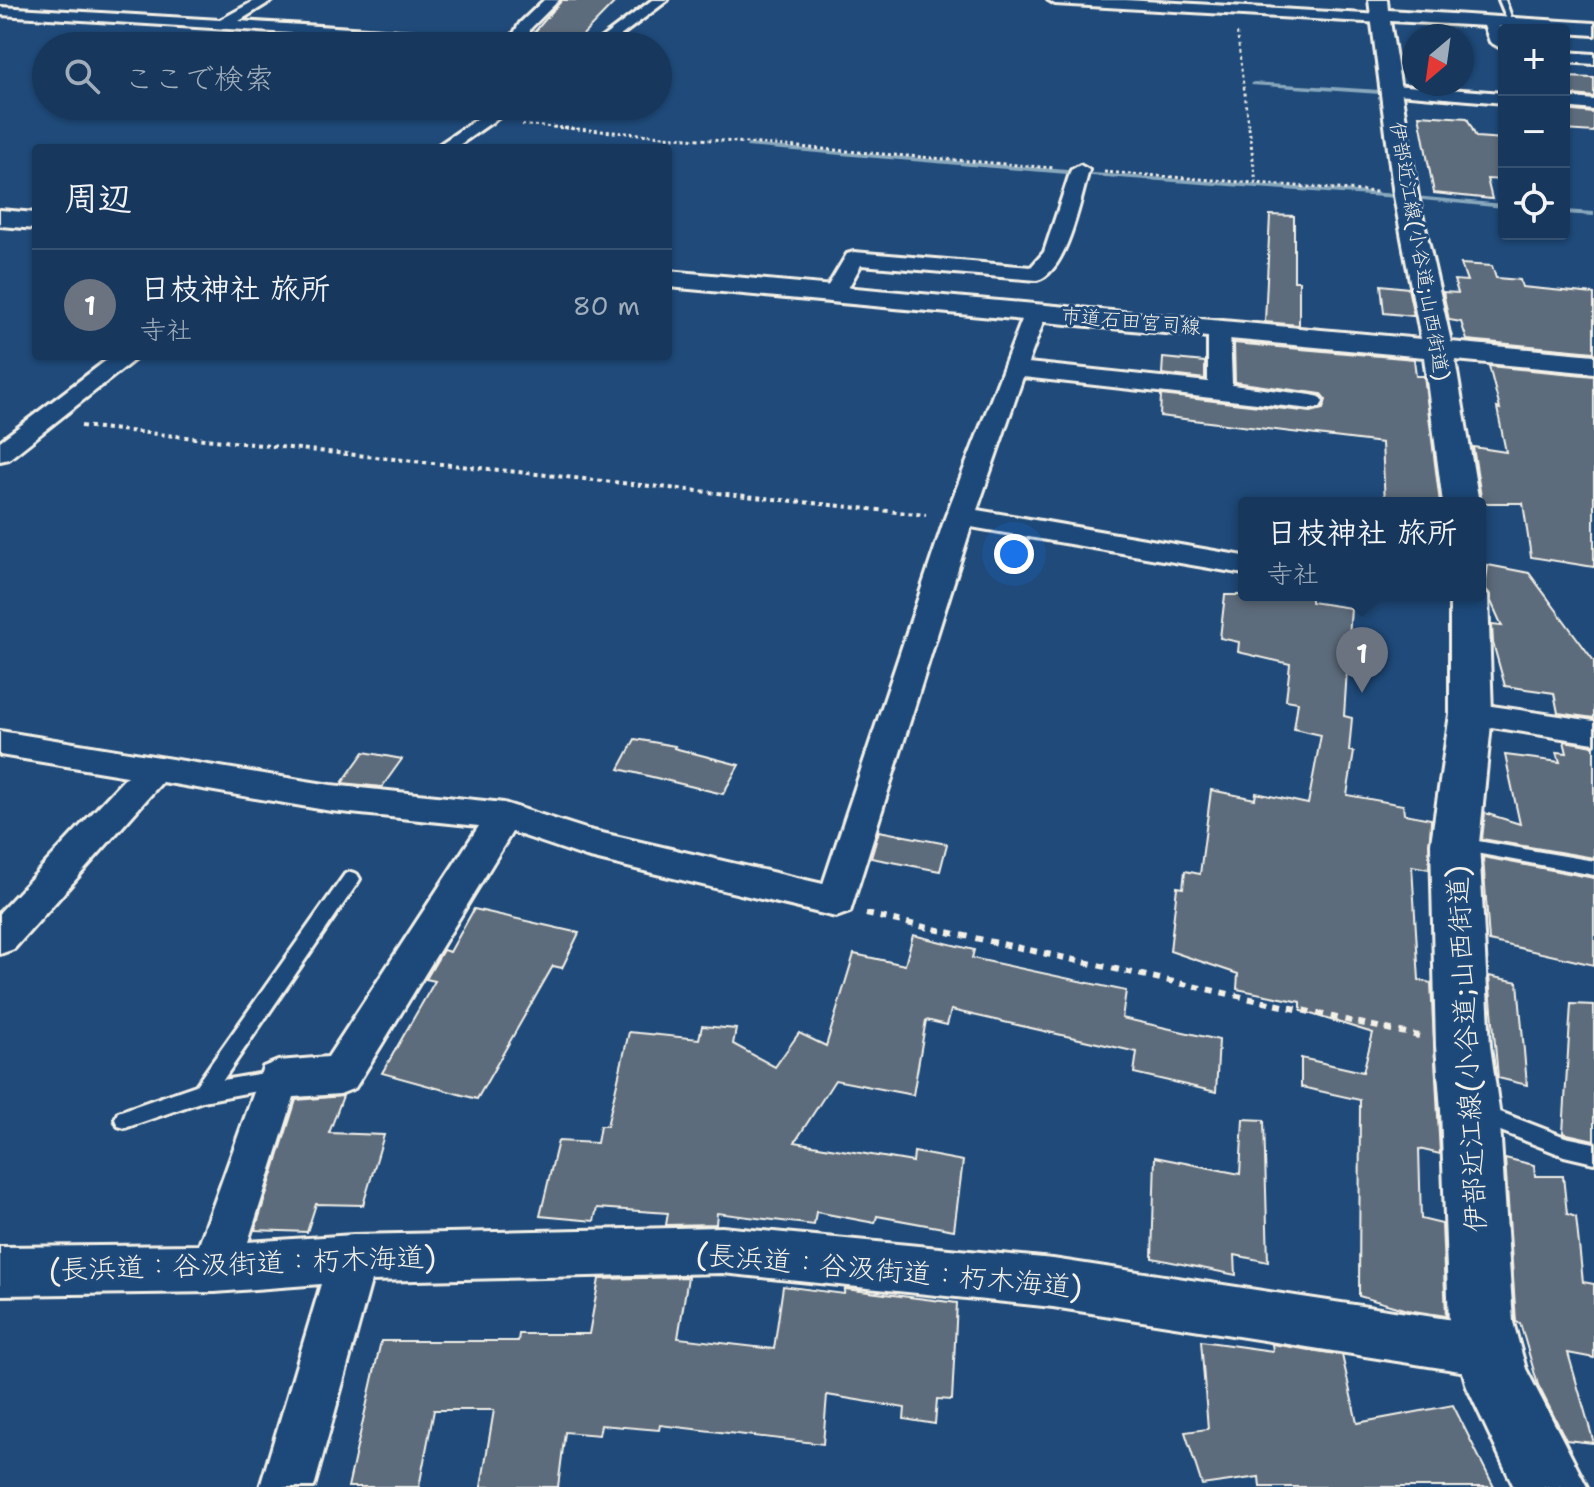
<!DOCTYPE html>
<html lang="ja">
<meta charset="utf-8">
<style>
body{margin:0;font-family:"Shantell Sans","Klee One",sans-serif;background:#244365;color:#f1f3f6}
.controls{position:absolute;right:24px;top:24px;display:grid;overflow:hidden;border-radius:8px;box-shadow:0 2px 6px #0004}
.controls button{width:72px;height:72px;display:grid;place-items:center;padding:0;border:0;border-bottom:2px solid #365272;background:#17385c;color:#f1f3f6;font:40px sans-serif}
.compass{position:absolute;left:1402px;top:24px;width:72px;height:72px;border-radius:50%;background:#17385c;box-shadow:0 2px 6px #0004;rotate:209deg}
.you{position:absolute;left:1014px;top:554px;width:28px;height:28px;margin:-20px;border:6px solid #fff;border-radius:50%;background:#1a73e8;box-shadow:0 0 0 12px #1a73e833}
.badge{display:grid;place-items:center;width:52px;height:52px;border-radius:50%;background:#ea580c;color:#fff;font-size:26px;font-weight:700}
.pin{position:absolute;translate:-50% -66px;filter:drop-shadow(0 2px 4px #0008)}
.pin::after{content:'';position:absolute;top:42px;width:28px;height:24px;background:inherit;clip-path:polygon(0 0,100% 0,50% 100%)}
.popup{position:absolute;left:1238px;top:497px;width:248px;height:104px;box-sizing:border-box;display:grid;place-content:center;border-radius:8px;background:#17385c;filter:drop-shadow(0 2px 6px #0005);font-size:26px;white-space:nowrap;color:#9eacbb}
.popup b{font-size:30px;color:#f1f3f6}
.popup::after{content:'';position:absolute;left:50%;top:100%;margin-left:-16px;border:16px solid transparent;border-top-color:#17385c}
.list{margin:0;padding:0;list-style:none}
h2{display:flex;justify-content:space-between;align-items:center;height:104px;margin:0;padding:0 32px;font-size:34px}
h2 small{font-size:26px;font-weight:400;color:#9eacbb}
.list li{display:grid;grid-template-columns:52px 1fr auto;gap:24px;align-items:center;box-sizing:border-box;height:112px;padding:0 32px;border-top:2px solid #365272}
.list b{display:block;font-size:30px;white-space:nowrap}
.list p{margin:0;font-size:26px;white-space:nowrap;color:#9eacbb}
.list em{font-size:26px;font-style:normal;color:#9eacbb}
.icon{flex:none;width:44px;height:44px;fill:none;stroke:currentColor;stroke-width:2;stroke-linecap:round;stroke-linejoin:round}
.map{position:relative;flex:none;width:1594px;height:1487px;overflow:hidden}
.search{position:absolute;background:#17385c;box-shadow:0 2px 6px #0004;left:32px;top:32px;width:640px;height:88px;display:flex;align-items:center;gap:20px;box-sizing:border-box;padding:0 28px;border-radius:44px;color:#9eacbb;font-size:30px}
.panel{position:absolute;background:#17385c;box-shadow:0 2px 6px #0004;left:32px;top:144px;width:640px;height:216px;border-radius:8px}
.map>svg:first-child{display:block}
.lines{fill:none;stroke-linecap:round;stroke-linejoin:round}
.stream{fill:#89a8bc;fill-rule:evenodd}
.building{fill:#5d6c7c;stroke:#f4f1e8;stroke-width:2}
.lane-casing{stroke:#f4f1e8;stroke-width:6}
.street-casing{stroke:#f4f1e8;stroke-width:6}
.secondary-casing{stroke:#f4f1e8;stroke-width:6}
.path-far3{stroke:#f4f1e8;stroke-width:2;stroke-dasharray:3 3;stroke-linecap:butt}
.path-far2{stroke:#f4f1e8;stroke-width:3;stroke-dasharray:3 3;stroke-linecap:butt}
.path-far1{stroke:#f4f1e8;stroke-width:4;stroke-dasharray:4 4;stroke-linecap:butt}
.path{stroke:#f4f1e8;stroke-width:6;stroke-dasharray:7 7;stroke-linecap:butt}
.lane{fill:#1f4a7a;fill-rule:evenodd}
.street{fill:#1f4a7a;fill-rule:evenodd}
.secondary{fill:#1f4a7a;fill-rule:evenodd}
.labels{text-anchor:middle;dominant-baseline:central;stroke-width:6;stroke-linejoin:round;paint-order:stroke}
.far-street-label{font-size:20px;fill:#f4f1e8;stroke:#1f4a7a}
.near-street-label{font-size:28px;fill:#f4f1e8;stroke:#1f4a7a}
</style>
<div class="map">
<svg width="1594" height="1487" viewBox="0 0 1594 1487">
<rect width="100%" height="100%" fill="#1f4a7a"/>
<filter id="ink" filterUnits="userSpaceOnUse"><feTurbulence type="fractalNoise" baseFrequency=".0125" numOctaves="2"/><feDisplacementMap in="SourceGraphic" scale="16" xChannelSelector="R" yChannelSelector="G"/><feConvolveMatrix kernelMatrix="1 2 1 2 8 2 1 2 1" color-interpolation-filters="sRGB"/></filter>
<g filter="url(#ink)">
<g class="lines">
<!-- stream -->
<g class="stream">
<polygon points="1253,82 1380,90 1383,92 1380,94 1251,85"/>
<polygon points="748,144 1067,170 1070,172 1067,174 746,147"/>
<polygon points="1093,173 1397,194 1400,196 1397,198 1091,176 1090,175"/>
<polygon points="1414,196 1504,204 1504,208 1412,199 1412,197"/>
<polygon points="1564,210 1594,212 1594,216 1564,214"/>
</g>
</g>
<!-- building -->
<g class="building">
<polygon points="562,0 617,0 577,41 531,36"/>
<polygon points="1564,77 1594,78 1594,97 1564,94"/>
<polygon points="1564,110 1594,113 1594,132 1564,130"/>
<polygon points="1419,115 1467,118 1476,137 1504,139 1504,180 1487,179 1492,199 1434,193"/>
<polygon points="1270,215 1294,216 1294,281 1299,281 1299,325 1265,322"/>
<polygon points="1461,264 1492,266 1496,278 1520,280 1522,287 1594,294 1594,352 1467,340 1461,322 1449,320 1443,292 1458,293 1454,280 1467,281"/>
<polygon points="1381,285 1408,288 1414,316 1384,313"/>
<polygon points="1234,343 1414,359 1416,376 1424,376 1440,503 1385,503 1382,443 1160,416 1161,395 1311,412 1323,409 1326,400 1321,394 1235,382"/>
<polygon points="1163,358 1205,362 1205,379 1162,374"/>
<polygon points="1489,366 1594,376 1594,567 1531,557 1523,503 1482,503 1473,447 1506,452 1497,408 1500,409"/>
<polygon points="1488,565 1529,573 1594,661 1594,718 1558,713 1554,693 1505,686 1493,643 1492,625 1502,626 1485,588"/>
<polygon points="1225,595 1311,595 1311,602 1351,608 1344,716 1352,718 1349,751 1354,752 1347,795 1403,805 1404,814 1431,819 1429,869 1412,866 1419,980 1431,983 1440,1154 1419,1149 1421,1219 1442,1224 1446,1316 1407,1310 1359,1296 1360,1100 1301,1087 1301,1058 1363,1072 1373,1033 1301,1011 1301,1002 1237,989 1238,974 1170,951 1177,887 1183,888 1185,871 1200,874 1211,790 1255,799 1256,793 1308,804 1321,735 1294,729 1298,702 1286,700 1290,664 1238,652 1239,642 1220,638"/>
<polygon points="635,739 675,746 674,748 739,765 723,794 619,769"/>
<polygon points="1564,741 1594,746 1594,858 1482,839 1485,813 1520,824 1505,755 1560,762 1557,752 1567,753"/>
<polygon points="364,752 402,759 382,787 342,783"/>
<polygon points="879,831 947,844 940,871 871,858"/>
<polygon points="1483,857 1594,878 1594,965 1489,941"/>
<polygon points="474,909 579,933 562,968 553,966 477,1099 382,1073 435,981 426,979 443,950 450,952"/>
<polygon points="913,935 974,950 972,958 1126,991 1122,1018 1219,1040 1216,1092 1134,1073 1137,1052 951,1010 947,1025 926,1020 913,1095 835,1080 795,1142 913,1162 914,1152 963,1161 954,1230 877,1216 875,1223 816,1212 814,1225 717,1213 716,1224 666,1225 668,1213 597,1208 594,1221 540,1216 558,1141 597,1143 600,1126 607,1126 629,1032 699,1039 702,1026 736,1029 733,1044 775,1067 799,1033 826,1046 854,954 905,965"/>
<polygon points="1489,976 1518,982 1527,1085 1498,1078"/>
<polygon points="1571,1004 1594,1005 1594,1140 1563,1133"/>
<polygon points="343,1096 329,1133 384,1135 363,1205 316,1204 307,1232 255,1230 296,1100"/>
<polygon points="1243,1119 1264,1120 1268,1262 1235,1255 1236,1275 1152,1258 1155,1157 1240,1174"/>
<polygon points="1505,1158 1534,1165 1535,1176 1563,1176 1567,1214 1576,1217 1583,1282 1594,1284 1594,1358 1568,1353 1594,1443 1566,1440 1538,1385 1520,1323 1516,1322"/>
<polygon points="688,1277 678,1338 774,1349 783,1286 844,1294 845,1289 957,1303 952,1400 937,1399 935,1424 904,1419 905,1408 827,1395 823,1444 660,1425 659,1430 601,1425 599,1435 565,1432 558,1487 481,1487 494,1410 434,1410 419,1487 348,1487 381,1341 518,1341 519,1334 589,1334 599,1279"/>
<polygon points="1201,1341 1273,1351 1272,1344 1342,1355 1357,1423 1453,1405 1494,1487 1260,1487 1259,1477 1202,1485 1185,1432 1208,1429"/>
</g>
<g class="lines">
<!-- lane casing -->
<g class="lane-casing">
<g id="lane">
<polygon points="1499,0 1505,0 1514,25 1509,24"/>
<polygon points="1460,838 1594,861 1594,875 1454,849 1451,844 1454,839"/>
<polygon points="351,872 357,874 360,879 357,884 223,1080 276,1071 283,1074 286,1080 283,1086 203,1101 125,1128 118,1126 115,1119 118,1112 196,1085 345,874"/>
<polygon points="1482,1105 1565,1137 1594,1143 1594,1163 1564,1156 1475,1121 1472,1114 1475,1107"/>
</g>
</g>
<!-- street casing -->
<g class="street-casing">
<g id="street">
<polygon points="256,0 273,0 239,21 511,38 520,23 544,0 559,0 531,28 526,39 574,42 581,46 502,46 0,15 0,7 220,20"/>
<polygon points="652,0 668,0 607,46 591,46"/>
<polygon points="1048,0 1126,0 1382,15 1389,19 1382,23 1055,4"/>
<path d="M1490 19C1501 22 1504 40 1504 50L1490 42 1483 23Z"/>
<polygon points="1564,52 1594,54 1594,64 1564,62"/>
<polygon points="1392,85 1504,93 1504,103 1386,93 1384,90"/>
<polygon points="1564,97 1594,100 1594,110 1564,107"/>
<polygon points="496,106 515,106 455,148 434,148"/>
<path d="M1080 165 1089 170C1081 197 1067 273 1037 280L861 265 842 299 834 300 823 294 847 254 854 252 1031 267 1044 252 1071 170Z"/>
<polygon points="1036,305 1047,312 1028,363 1208,382 1208,329 1211,324 1227,324 1230,329 1232,385 1311,395 1320,397 1323,402 1320,407 1311,409 1023,377 977,510 1244,556 1244,574 971,527 850,912 836,917 586,857 512,832 355,1088 340,1094 294,1097 248,1242 353,1235 722,1227 1053,1259 1486,1325 1504,1332 1511,1350 1504,1368 1486,1375 1053,1307 722,1273 371,1281 314,1487 260,1487 321,1284 215,1292 0,1295 0,1247 199,1245 263,1067 278,1061 328,1057 479,826 331,811 162,782 14,949 0,954 0,912 127,776 0,755 0,731 331,785 504,803 589,830 823,884 945,518 1025,312"/>
<polygon points="112,356 139,356 9,459 0,461 0,441"/>
<polygon points="1471,703 1594,721 1594,743 1459,722 1454,714 1459,706"/>
</g>
</g>
<!-- secondary casing -->
<g class="secondary-casing">
<g id="secondary">
<polygon points="1369,0 1387,0 1388,10 1594,23 1594,35 1564,33 1564,30 1390,21 1418,196 1451,342 1594,355 1594,373 1455,360 1479,503 1443,503 1424,357 668,287 668,271 1421,339 1394,196"/>
<polygon points="0,210 36,213 36,229 0,226"/>
<polygon points="1480,586 1488,595 1492,714 1479,843 1490,1046 1499,1110 1513,1322 1526,1369 1587,1487 1514,1487 1467,1387 1449,1322 1441,1110 1436,1046 1431,843 1450,714 1450,595 1480,595"/>
</g>
</g>
<!-- path-far3 -->
<g class="path-far3">
<polyline points="1237,33 1249,129"/>
<polyline points="522,125 577,129"/>
</g>
<!-- path-far2 -->
<g class="path-far2">
<polyline points="553,127 1054,168"/>
<polyline points="1249,127 1256,183"/>
<polyline points="1104,172 1377,192"/>
</g>
<!-- path-far1 -->
<polyline class="path-far1" points="81,426 926,515"/>
<!-- path -->
<polyline class="path" points="866,914 1419,1036"/>
<!-- lane -->
<use href="#lane" class="lane"/>
<!-- street -->
<use href="#street" class="street"/>
<!-- secondary -->
<use href="#secondary" class="secondary"/>
</g>
</g>
<g class="labels">
<!-- far-street labels -->
<g class="far-street-label">
<text transform="translate(1420 251) rotate(80)">伊部近江線(小谷道;山西街道)</text>
<text transform="translate(1131 321) rotate(5)">市道石田宮司線</text>
</g>
<!-- near-street labels -->
<g class="near-street-label">
<text transform="translate(1466 1049) rotate(-93)">伊部近江線(小谷道;山西街道)</text>
<text transform="translate(242 1263) rotate(-2)">(長浜道：谷汲街道：朽木海道)</text>
<text transform="translate(889 1270) rotate(5)">(長浜道：谷汲街道：朽木海道)</text>
</g>
</g>
</svg>
<div class="controls">
<button>+</button>
<button>−</button>
<button><svg class="icon" aria-label="locate" viewBox="0 0 24 24"><circle cx="12" cy="12" r="6"/><path d="M12 2v4M12 18v4M2 12h4M18 12h4"/></svg></button>
</div>
<svg class="compass" viewBox="-18 -18 36 36"><path d="M0-13l5 13h-10z" fill="#e53935"/><path d="M0 13l5-13h-10z" fill="#9eacbb"/></svg>
<div class="you"></div>
<div class="pin badge" style="left:1362px;top:693px;background:#6b7280">1</div>
<div class="popup"><b>日枝神社 旅所</b>寺社</div>
<div class="search"><svg class="icon" aria-label="search" viewBox="0 0 24 24"><circle cx="10" cy="10" r="6"/><path d="M15 15l6 6"/></svg>ここで検索</div>
<section class="panel">
<h2>周辺<small></small></h2>
<ul class="list">
<li><span class="badge" style="background:#6b7280">1</span><div><b>日枝神社 旅所</b><p>寺社</p></div><em>80 m</em></li>
</ul>
</section>
</div>
